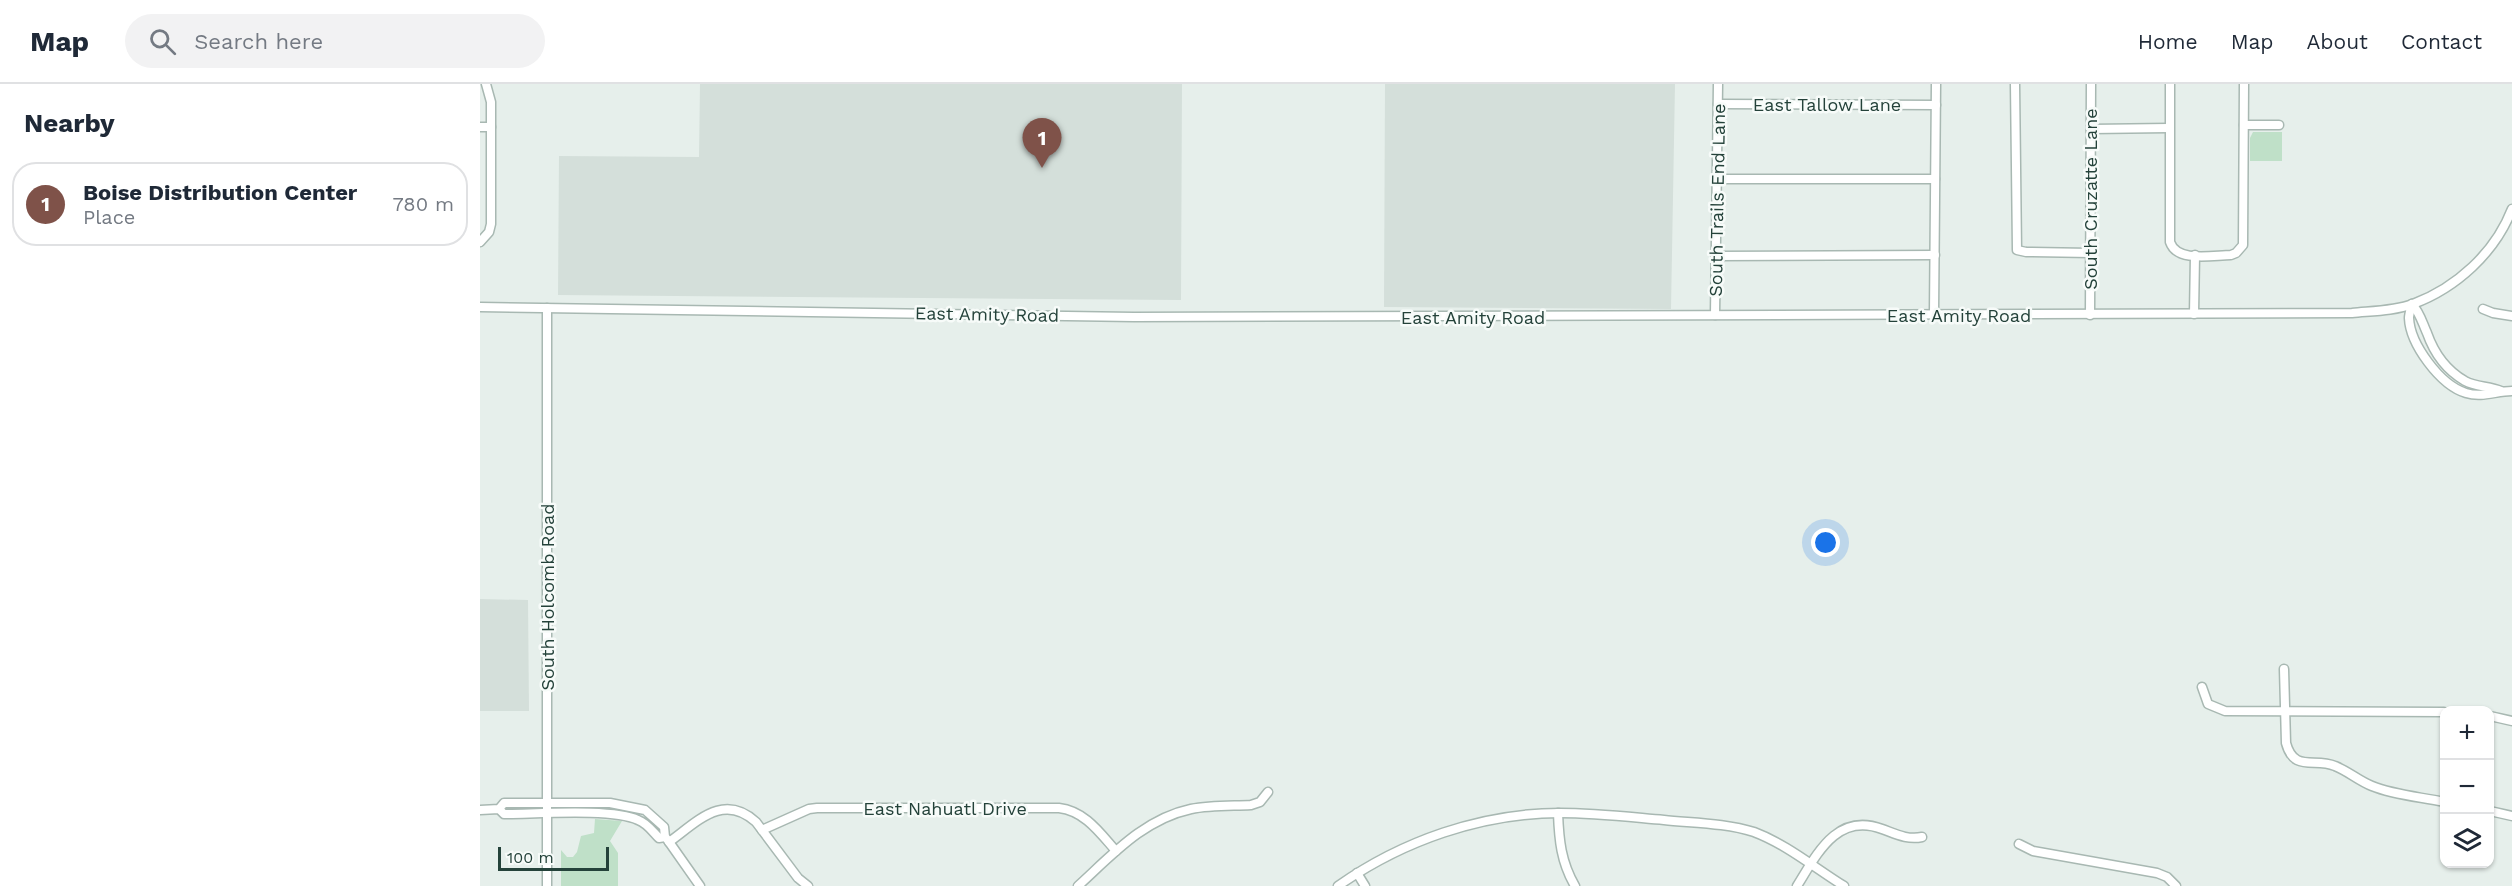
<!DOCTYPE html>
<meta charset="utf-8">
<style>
body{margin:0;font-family:"Work Sans",sans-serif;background:#f2f2f3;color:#1f2937}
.controls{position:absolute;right:18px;bottom:18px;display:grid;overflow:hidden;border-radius:12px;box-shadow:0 2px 4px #0004}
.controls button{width:54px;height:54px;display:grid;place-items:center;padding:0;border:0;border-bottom:2px solid #e0e1e3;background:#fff;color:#1f2937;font:30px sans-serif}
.scale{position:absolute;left:18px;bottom:15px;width:111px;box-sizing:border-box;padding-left:6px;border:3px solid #24423a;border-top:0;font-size:16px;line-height:21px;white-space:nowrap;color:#24423a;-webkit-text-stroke:4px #f7fbf9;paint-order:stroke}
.you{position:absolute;left:1346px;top:459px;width:21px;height:21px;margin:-15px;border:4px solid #fff;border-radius:50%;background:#1a73e8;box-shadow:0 0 0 9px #1a73e833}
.badge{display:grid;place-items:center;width:39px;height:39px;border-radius:50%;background:#7f5249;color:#fff;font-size:20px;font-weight:700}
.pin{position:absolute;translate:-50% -50px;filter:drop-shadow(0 2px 3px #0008)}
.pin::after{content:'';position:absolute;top:32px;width:21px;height:18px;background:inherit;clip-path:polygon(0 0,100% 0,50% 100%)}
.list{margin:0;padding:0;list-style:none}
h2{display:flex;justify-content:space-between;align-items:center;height:78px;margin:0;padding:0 24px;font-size:26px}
h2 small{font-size:20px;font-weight:400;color:#747a83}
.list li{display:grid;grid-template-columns:39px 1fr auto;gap:18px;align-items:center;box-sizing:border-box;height:84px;margin:0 12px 12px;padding:0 12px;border:2px solid #e0e1e3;border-radius:24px}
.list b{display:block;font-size:22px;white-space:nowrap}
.list p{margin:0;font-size:20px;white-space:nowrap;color:#747a83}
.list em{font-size:20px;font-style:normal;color:#747a83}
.icon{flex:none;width:33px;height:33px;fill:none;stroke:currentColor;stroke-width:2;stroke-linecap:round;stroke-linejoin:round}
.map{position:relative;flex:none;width:2032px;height:802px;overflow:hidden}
header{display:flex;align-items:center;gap:36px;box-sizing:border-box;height:84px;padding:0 30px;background:#fff;border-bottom:2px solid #e0e1e3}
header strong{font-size:28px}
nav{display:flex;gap:33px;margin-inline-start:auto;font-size:21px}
.search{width:420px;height:54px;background:#f2f2f3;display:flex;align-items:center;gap:15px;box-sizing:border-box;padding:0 21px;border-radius:33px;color:#747a83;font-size:22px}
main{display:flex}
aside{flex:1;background:#fff}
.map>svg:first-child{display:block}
.built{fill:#d4dfda}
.green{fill:#bfe0c8}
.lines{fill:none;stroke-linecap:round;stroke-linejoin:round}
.minor-casing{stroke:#a8b8b2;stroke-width:11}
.minor{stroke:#fff;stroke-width:8}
.labels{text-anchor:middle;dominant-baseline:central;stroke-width:5;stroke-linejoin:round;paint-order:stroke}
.street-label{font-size:18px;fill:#24423a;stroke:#f7fbf9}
</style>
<header>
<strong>Map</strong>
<div class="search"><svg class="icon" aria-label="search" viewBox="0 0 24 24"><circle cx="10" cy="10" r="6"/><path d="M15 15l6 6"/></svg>Search here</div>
<nav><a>Home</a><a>Map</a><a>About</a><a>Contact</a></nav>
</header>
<main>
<aside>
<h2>Nearby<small></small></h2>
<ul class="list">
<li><span class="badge">1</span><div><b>Boise Distribution Center</b><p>Place</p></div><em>780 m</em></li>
</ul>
</aside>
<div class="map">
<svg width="2032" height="802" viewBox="0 0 2032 802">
<rect width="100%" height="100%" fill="#e6efeb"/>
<!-- built -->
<g class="built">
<polygon points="220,0 702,0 701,216 78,211 79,72 219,73"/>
<polygon points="905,0 1195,0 1191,225 904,223"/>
<polygon points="0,515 48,516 49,627 0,627"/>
</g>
<!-- green -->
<g class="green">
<polygon points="1773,48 1802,48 1802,77 1770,77 1770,54"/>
<polygon points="115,735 142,737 130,757 138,769 138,802 81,802 81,766 87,773 93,773 97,768 101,752 114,749"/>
</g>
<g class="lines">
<!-- minor casing -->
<g class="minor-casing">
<g id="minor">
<polyline points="1535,0 1537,166 1546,168 1611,169"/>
<path d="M1690 0V158C1697 179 1733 171 1751 171L1756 169 1763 161 1764 0"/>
<polyline points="1238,20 1456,21"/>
<polyline points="1764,41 1799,41"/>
<polyline points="0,43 11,43"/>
<polyline points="1611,45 1689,44"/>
<polyline points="1237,95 1455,95"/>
<polyline points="0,158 9,148 11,140 11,18 6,0"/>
<polyline points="1236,172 1455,171"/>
<path d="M1932 220C1931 224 1929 230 1929 234 1930 260 1960 301 1986 309 2002 314 2016 307 2032 307"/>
<path d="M1932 220C1940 229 1942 238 1947 249 1954 269 1966 286 1985 297 1996 303 2009 302 2021 307"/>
<path d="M0 223 654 233 1872 229C1892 227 1914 227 1933 220 1976 204 2015 169 2032 125"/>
<polyline points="2003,225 2013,229 2032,232"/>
<polyline points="1454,230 1456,0"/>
<polyline points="1714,230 1715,171"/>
<polyline points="1235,231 1238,0"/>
<polyline points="1610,231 1611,0"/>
<path d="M1804 585 1806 659C1814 689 1835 673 1855 682 1868 687 1879 697 1892 702 1914 711 1941 713 1964 718"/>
<polyline points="1722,603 1728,620 1745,627 1964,628"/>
<polyline points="2010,632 2032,637"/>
<path d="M0 726 19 725 24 719H130L165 726 184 743 185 753 179 754C173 748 167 739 158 736 133 724 55 730 24 730L19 725"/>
<polyline points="2010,727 2032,732"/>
<path d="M1078 729C1079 756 1081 778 1095 802"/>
<path d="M282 746 329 725 337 724H579C605 727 620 749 636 767"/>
<polyline points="187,755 220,802"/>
<path d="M189 758C217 738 243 708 276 738L318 794 328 802"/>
<polyline points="1539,760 1553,767 1677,789 1687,793 1696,802"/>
<polyline points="877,789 885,802"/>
<polyline points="67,802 67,224"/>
<path d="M598 802C632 771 664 735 711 725 731 721 752 722 771 721L780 718 788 708"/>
<path d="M858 802C922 757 1001 729 1080 729 1115 729 1149 733 1184 736 1213 739 1246 739 1274 748 1306 760 1335 784 1364 802"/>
<path d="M1317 802C1337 770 1357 728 1402 745 1416 750 1427 756 1442 753"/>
</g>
</g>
<!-- minor -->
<use href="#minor" class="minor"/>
</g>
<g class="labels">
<!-- street labels -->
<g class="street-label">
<text x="1347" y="20">East Tallow Lane</text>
<text transform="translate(1610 115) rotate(-90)">South Cruzatte Lane</text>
<text transform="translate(1237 116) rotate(-89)">South Trails End Lane</text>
<text transform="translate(507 230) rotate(1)">East Amity Road</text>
<text x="1479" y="231">East Amity Road</text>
<text x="993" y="233">East Amity Road</text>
<text transform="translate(67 513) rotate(-90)">South Holcomb Road</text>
<text x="465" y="724">East Nahuatl Drive</text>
</g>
</g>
</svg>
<div class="controls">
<button>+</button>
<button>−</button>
<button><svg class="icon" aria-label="layers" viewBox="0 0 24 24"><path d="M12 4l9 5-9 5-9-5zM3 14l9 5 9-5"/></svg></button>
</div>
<div class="scale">100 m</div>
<div class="you"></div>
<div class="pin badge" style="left:562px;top:84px">1</div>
</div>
</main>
